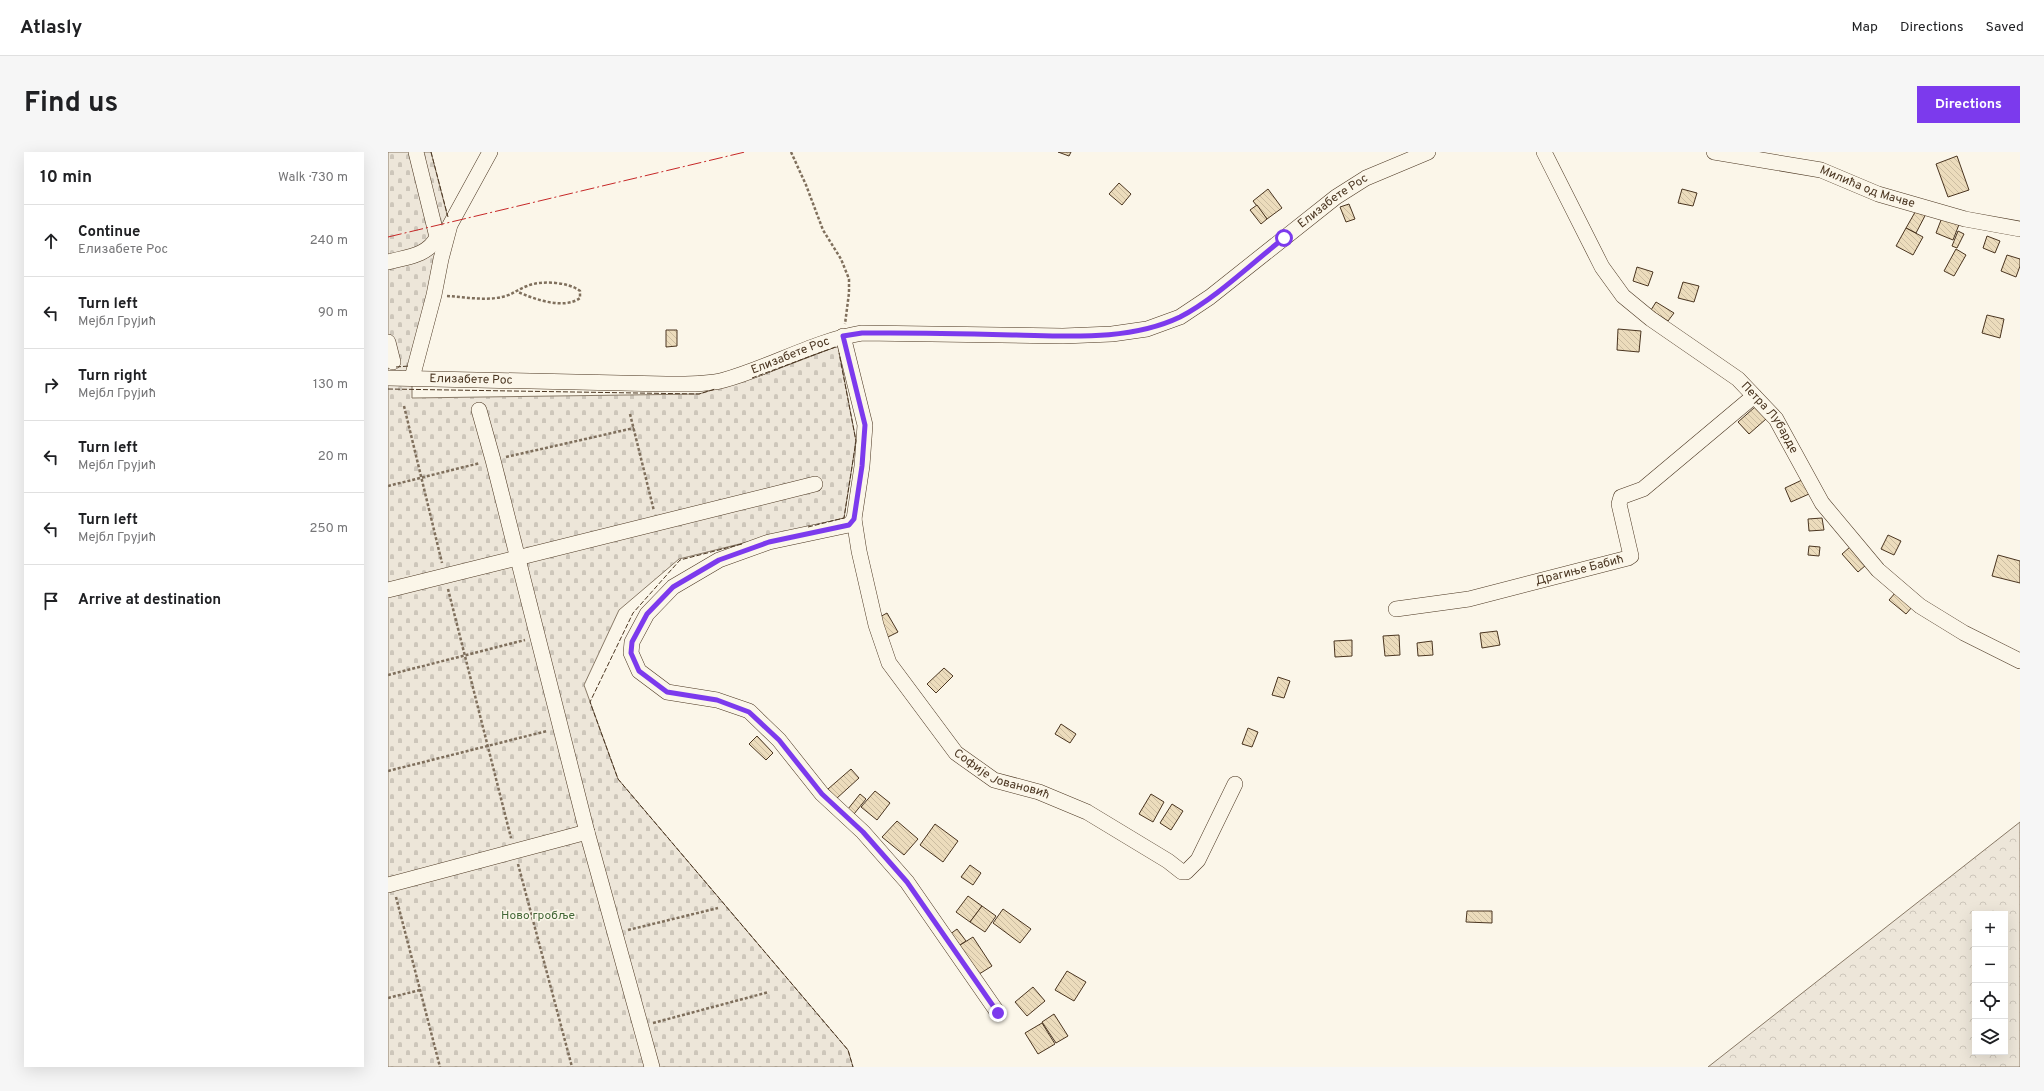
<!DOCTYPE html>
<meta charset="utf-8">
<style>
body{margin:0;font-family:Overpass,sans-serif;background:#f6f6f6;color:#202124}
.controls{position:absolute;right:12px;bottom:12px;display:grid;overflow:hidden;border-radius:0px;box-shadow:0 4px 16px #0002}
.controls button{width:36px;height:36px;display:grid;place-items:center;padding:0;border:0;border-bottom:1px solid #e0e0e0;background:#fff;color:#202124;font:20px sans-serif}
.stop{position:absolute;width:12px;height:12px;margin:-9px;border:3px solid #7c3aed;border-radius:50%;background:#fff}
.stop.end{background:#7c3aed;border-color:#fff;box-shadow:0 1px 4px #0008}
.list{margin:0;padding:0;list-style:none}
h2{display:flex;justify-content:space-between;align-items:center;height:52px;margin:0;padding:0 16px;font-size:17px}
h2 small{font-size:13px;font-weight:400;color:#757577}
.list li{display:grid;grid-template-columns:26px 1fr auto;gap:12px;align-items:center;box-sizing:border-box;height:72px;padding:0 16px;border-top:1px solid #e0e0e0}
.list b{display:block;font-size:15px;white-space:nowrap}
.list p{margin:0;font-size:13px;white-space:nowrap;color:#757577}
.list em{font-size:13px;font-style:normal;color:#757577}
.icon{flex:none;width:22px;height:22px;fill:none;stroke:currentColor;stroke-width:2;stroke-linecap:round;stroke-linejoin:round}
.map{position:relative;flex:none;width:1632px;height:915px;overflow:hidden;border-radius:0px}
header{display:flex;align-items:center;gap:24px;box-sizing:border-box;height:56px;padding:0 20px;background:#fff;border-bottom:1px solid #e0e0e0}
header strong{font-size:19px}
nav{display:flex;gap:22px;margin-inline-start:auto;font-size:14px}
.intro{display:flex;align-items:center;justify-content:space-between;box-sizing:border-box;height:96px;padding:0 24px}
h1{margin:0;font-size:28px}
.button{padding:10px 18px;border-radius:0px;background:#7c3aed;color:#fff;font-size:14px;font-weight:700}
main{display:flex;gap:24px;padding:0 24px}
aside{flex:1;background:#fff;border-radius:0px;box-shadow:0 4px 16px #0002}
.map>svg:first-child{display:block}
.forest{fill:url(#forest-crowns);stroke:#887966;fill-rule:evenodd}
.cemetery{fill:url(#cemetery-stones);stroke:#887966}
.building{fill:url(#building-back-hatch);stroke:#4a3520}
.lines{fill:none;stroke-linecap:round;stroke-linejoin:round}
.minor-casing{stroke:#4a3520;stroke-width:16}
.path{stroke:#7f6f5c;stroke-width:2.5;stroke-dasharray:3 2;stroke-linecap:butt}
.minor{stroke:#fbf6e9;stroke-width:15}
.fence{stroke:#4a3520;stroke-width:1;stroke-dasharray:5 2;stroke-linecap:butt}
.power{stroke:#c62828;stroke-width:1;stroke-dasharray:14 3 2 3;stroke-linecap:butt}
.route{stroke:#7c3aed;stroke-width:5}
.labels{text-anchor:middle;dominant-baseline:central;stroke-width:3;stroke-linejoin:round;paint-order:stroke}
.street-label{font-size:12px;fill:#4a3520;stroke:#fbf6e9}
.park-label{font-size:12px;fill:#436837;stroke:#fbf6e9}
</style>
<header>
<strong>Atlasly</strong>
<nav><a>Map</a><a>Directions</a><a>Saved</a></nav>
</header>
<div class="intro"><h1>Find us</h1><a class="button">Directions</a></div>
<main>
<aside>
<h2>10 min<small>Walk · 730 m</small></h2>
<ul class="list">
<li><svg class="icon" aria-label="ahead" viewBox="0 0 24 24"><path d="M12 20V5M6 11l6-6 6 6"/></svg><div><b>Continue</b><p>Елизабете Рос</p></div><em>240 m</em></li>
<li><svg class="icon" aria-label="left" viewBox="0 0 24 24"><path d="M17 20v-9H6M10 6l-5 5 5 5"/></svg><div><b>Turn left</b><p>Мејбл Грујић</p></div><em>90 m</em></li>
<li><svg class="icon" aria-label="right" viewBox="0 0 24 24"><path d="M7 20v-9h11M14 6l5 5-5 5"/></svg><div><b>Turn right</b><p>Мејбл Грујић</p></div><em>130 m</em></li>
<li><svg class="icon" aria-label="left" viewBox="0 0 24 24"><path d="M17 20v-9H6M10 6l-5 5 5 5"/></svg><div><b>Turn left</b><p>Мејбл Грујић</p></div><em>20 m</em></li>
<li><svg class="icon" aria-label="left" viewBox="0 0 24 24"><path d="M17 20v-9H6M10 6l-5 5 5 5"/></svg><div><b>Turn left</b><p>Мејбл Грујић</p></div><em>250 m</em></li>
<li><svg class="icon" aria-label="arrive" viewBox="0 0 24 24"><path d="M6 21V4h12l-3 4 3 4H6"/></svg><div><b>Arrive at destination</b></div></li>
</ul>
</aside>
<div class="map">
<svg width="1632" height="915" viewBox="0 0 1632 915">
<defs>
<pattern id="forest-crowns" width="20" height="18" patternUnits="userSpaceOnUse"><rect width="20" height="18" fill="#ede6d9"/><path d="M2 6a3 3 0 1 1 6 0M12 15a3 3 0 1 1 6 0" fill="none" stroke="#cdc6ba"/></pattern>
<pattern id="cemetery-stones" width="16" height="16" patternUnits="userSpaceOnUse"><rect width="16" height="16" fill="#ede6d9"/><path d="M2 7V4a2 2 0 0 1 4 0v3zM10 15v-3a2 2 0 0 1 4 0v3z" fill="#cdc6ba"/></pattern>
<pattern id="building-back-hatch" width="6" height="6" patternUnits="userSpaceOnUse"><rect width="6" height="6" fill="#ecdcbc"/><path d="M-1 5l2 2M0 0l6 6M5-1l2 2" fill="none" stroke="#ccbda1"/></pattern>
</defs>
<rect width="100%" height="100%" fill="#fbf6e9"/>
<!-- forest -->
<path class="forest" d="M1632 670V915H1320ZM1587 762H1617V900H1587Z"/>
<!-- cemetery -->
<polygon class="cemetery" points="0,0 43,0 61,70 24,226 24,246 311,242 374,223 450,194 468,289 456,366 291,407 231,458 196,533 230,627 460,898 465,915 0,915"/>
<!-- building -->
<g class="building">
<polygon points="670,0 683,0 681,4"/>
<polygon points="1569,4 1581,38 1560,45 1548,12"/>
<polygon points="731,31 743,42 734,53 721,42"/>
<polygon points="880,37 894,56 879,67 865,49"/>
<polygon points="1294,37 1309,41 1305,54 1290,51"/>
<polygon points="961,52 967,67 958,70 952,55"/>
<polygon points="869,53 879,67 873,72 862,58"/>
<polygon points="1530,55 1539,60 1528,81 1518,76"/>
<polygon points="1555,63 1572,70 1565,88 1548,81"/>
<polygon points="1518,76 1535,85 1525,103 1508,94"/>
<polygon points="1570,79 1576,82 1569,96 1564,94"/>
<polygon points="1599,84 1612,89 1607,101 1595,96"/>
<polygon points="1568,97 1578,103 1566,124 1556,119"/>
<polygon points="1619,103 1632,107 1632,114 1628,125 1613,119"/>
<polygon points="1249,115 1265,120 1260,134 1245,129"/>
<polygon points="1295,130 1311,134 1306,150 1290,146"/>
<polygon points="1268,150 1286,161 1280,169 1263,158"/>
<polygon points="1599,163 1616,167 1612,186 1594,181"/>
<polygon points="1230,177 1253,179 1251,200 1229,198"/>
<polygon points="278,178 289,178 289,194 278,195"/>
<polygon points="1367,255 1378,267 1361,282 1350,270"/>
<polygon points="1414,328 1421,342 1403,350 1397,336"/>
<polygon points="1434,366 1436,378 1421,379 1420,367"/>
<polygon points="1500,383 1513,389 1506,403 1493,397"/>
<polygon points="1421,394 1432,395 1431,404 1420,403"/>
<polygon points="1462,395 1478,413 1470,420 1454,402"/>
<polygon points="1610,403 1632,409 1632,431 1604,424"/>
<polygon points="1508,440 1525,454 1518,462 1501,448"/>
<polygon points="499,461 510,480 500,485 490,466"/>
<polygon points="1109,479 1112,493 1094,496 1092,481"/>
<polygon points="1011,483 1012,503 997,504 995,484"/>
<polygon points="964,488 964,504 947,505 946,489"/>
<polygon points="1044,489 1045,503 1030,504 1029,491"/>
<polygon points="556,516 565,524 548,541 539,532"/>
<polygon points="890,525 902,529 896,546 884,543"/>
<polygon points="673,572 688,582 682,591 667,582"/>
<polygon points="860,576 870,580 864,595 854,592"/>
<polygon points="369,584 385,601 378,608 361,592"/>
<polygon points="463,617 471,626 448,647 440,637"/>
<polygon points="487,639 502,651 489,668 473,655"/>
<polygon points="472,642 478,647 466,662 460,657"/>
<polygon points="763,642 776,650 765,670 751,662"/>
<polygon points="784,652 795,659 783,678 772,671"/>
<polygon points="509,669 530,687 516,703 494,685"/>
<polygon points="547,672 570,689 555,710 532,693"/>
<polygon points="582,713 593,721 585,733 573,725"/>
<polygon points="580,744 594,754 582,770 568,760"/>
<polygon points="594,754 608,764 597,780 582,770"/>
<polygon points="615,757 643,777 632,791 605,771"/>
<polygon points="1079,759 1104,759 1104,771 1078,770"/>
<polygon points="569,777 578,789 569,795 561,783"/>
<polygon points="585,785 604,814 588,824 569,795"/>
<polygon points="679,819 698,830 686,849 667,838"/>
<polygon points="645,835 657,849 639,864 627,850"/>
<polygon points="666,862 680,884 668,891 654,870"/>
<polygon points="654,871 667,892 650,902 637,881"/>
</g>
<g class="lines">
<!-- minor casing -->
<g class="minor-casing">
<g id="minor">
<path id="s1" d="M1156 0 1214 115 1235 144 1263 167 1350 227 1388 267 1434 351 1490 418 1532 454 1576 481 1632 509"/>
<path id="s2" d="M1326 0 1433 18 1490 42 1577 67 1632 77"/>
<path d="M0 110C18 105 40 104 49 85L28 0"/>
<polyline points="455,184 477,273 474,314 466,367 461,373 381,390 331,408 285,435 259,462 244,490 243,501 251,519 279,540 329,548 361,559 391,588 434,642 475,680 519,730 610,861"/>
<polyline points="0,190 5,210"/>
<path id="s3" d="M0 226 278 232C297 232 317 233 336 228 383 215 426 189 474 181L675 184 724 182 759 177 792 165 822 145 948 45 978 26 1040 0"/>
<polyline points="24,226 46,143 53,107 62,73 102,0"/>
<polyline points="91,258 105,308 199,680 264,915"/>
<path id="s4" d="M466 367 471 399 488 473 501 511 568 601 606 628 651 640 699 660 780 709 794 720H798L810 708 847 632"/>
<polyline points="0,438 427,332"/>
<path id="s5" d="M1008 457 1081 447 1240 406 1243 404 1231 352 1233 345 1255 337 1366 244"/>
<polyline points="0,733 199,680"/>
</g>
</g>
<!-- path -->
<g class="path">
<polyline points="403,0 418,33 435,78 453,107 461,127 461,141 457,172"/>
<path d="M59 144C75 145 92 148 108 146 124 144 126 139 139 134 153 128 181 130 192 139V146C176 158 146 147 130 140"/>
<polyline points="16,254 54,411"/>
<polyline points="242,262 266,359"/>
<polyline points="118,305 246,276"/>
<polyline points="0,334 92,311"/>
<polyline points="60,437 123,686"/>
<polyline points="0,523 137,488"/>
<polyline points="0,619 159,579"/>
<polyline points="130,712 184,915"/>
<polyline points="8,745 52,915"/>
<polyline points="240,778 330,756"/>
<polyline points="0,846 32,838"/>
<polyline points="265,871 381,840"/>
</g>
<!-- minor -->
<use href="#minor" class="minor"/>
<!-- fence -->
<g class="fence">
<polyline points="43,0 60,65"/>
<polyline points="8,215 21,214"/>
<polyline points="364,226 450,194"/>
<polyline points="0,237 311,242 327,237"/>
<polyline points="420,375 456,366 468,289 451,201"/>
<polyline points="354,392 292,408 245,461 202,550 230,627 460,898 465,915"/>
</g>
<!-- power -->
<polyline class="power" points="0,85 357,0"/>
</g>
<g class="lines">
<!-- route -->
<path class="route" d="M610 861 519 730 475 680 434 642 391 588 361 560 329 548 279 540 251 519 243 501 244 490 259 462 285 435 331 408 381 390 461 373 466 367 474 314 477 273 455 184 474 181H502C544 181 585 182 627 183 681 184 742 189 792 165 827 147 864 111 896 86"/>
</g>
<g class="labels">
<!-- street labels -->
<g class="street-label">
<text stroke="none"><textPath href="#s2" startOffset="158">Милића од Мачве</textPath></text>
<text stroke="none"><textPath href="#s3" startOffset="995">Елизабете Рос</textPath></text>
<text stroke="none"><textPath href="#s3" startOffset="407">Елизабете Рос</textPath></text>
<text stroke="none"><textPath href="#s3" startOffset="83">Елизабете Рос</textPath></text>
<text stroke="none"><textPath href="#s1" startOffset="357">Петра Лубарде</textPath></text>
<text stroke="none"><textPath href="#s5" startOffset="188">Драгиње Бабић</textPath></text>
<text stroke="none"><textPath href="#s4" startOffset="312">Софије Јовановић</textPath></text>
</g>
<!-- park labels -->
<g class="park-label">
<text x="150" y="764">Ново гробље</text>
</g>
</g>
</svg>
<div class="controls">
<button>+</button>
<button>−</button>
<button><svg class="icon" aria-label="locate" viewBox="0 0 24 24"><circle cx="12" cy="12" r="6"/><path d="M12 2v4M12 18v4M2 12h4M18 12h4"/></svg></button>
<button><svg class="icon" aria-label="layers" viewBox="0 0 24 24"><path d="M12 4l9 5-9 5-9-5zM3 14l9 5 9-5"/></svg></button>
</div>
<div class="stop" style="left:896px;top:86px"></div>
<div class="stop end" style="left:610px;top:861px"></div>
</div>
</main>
